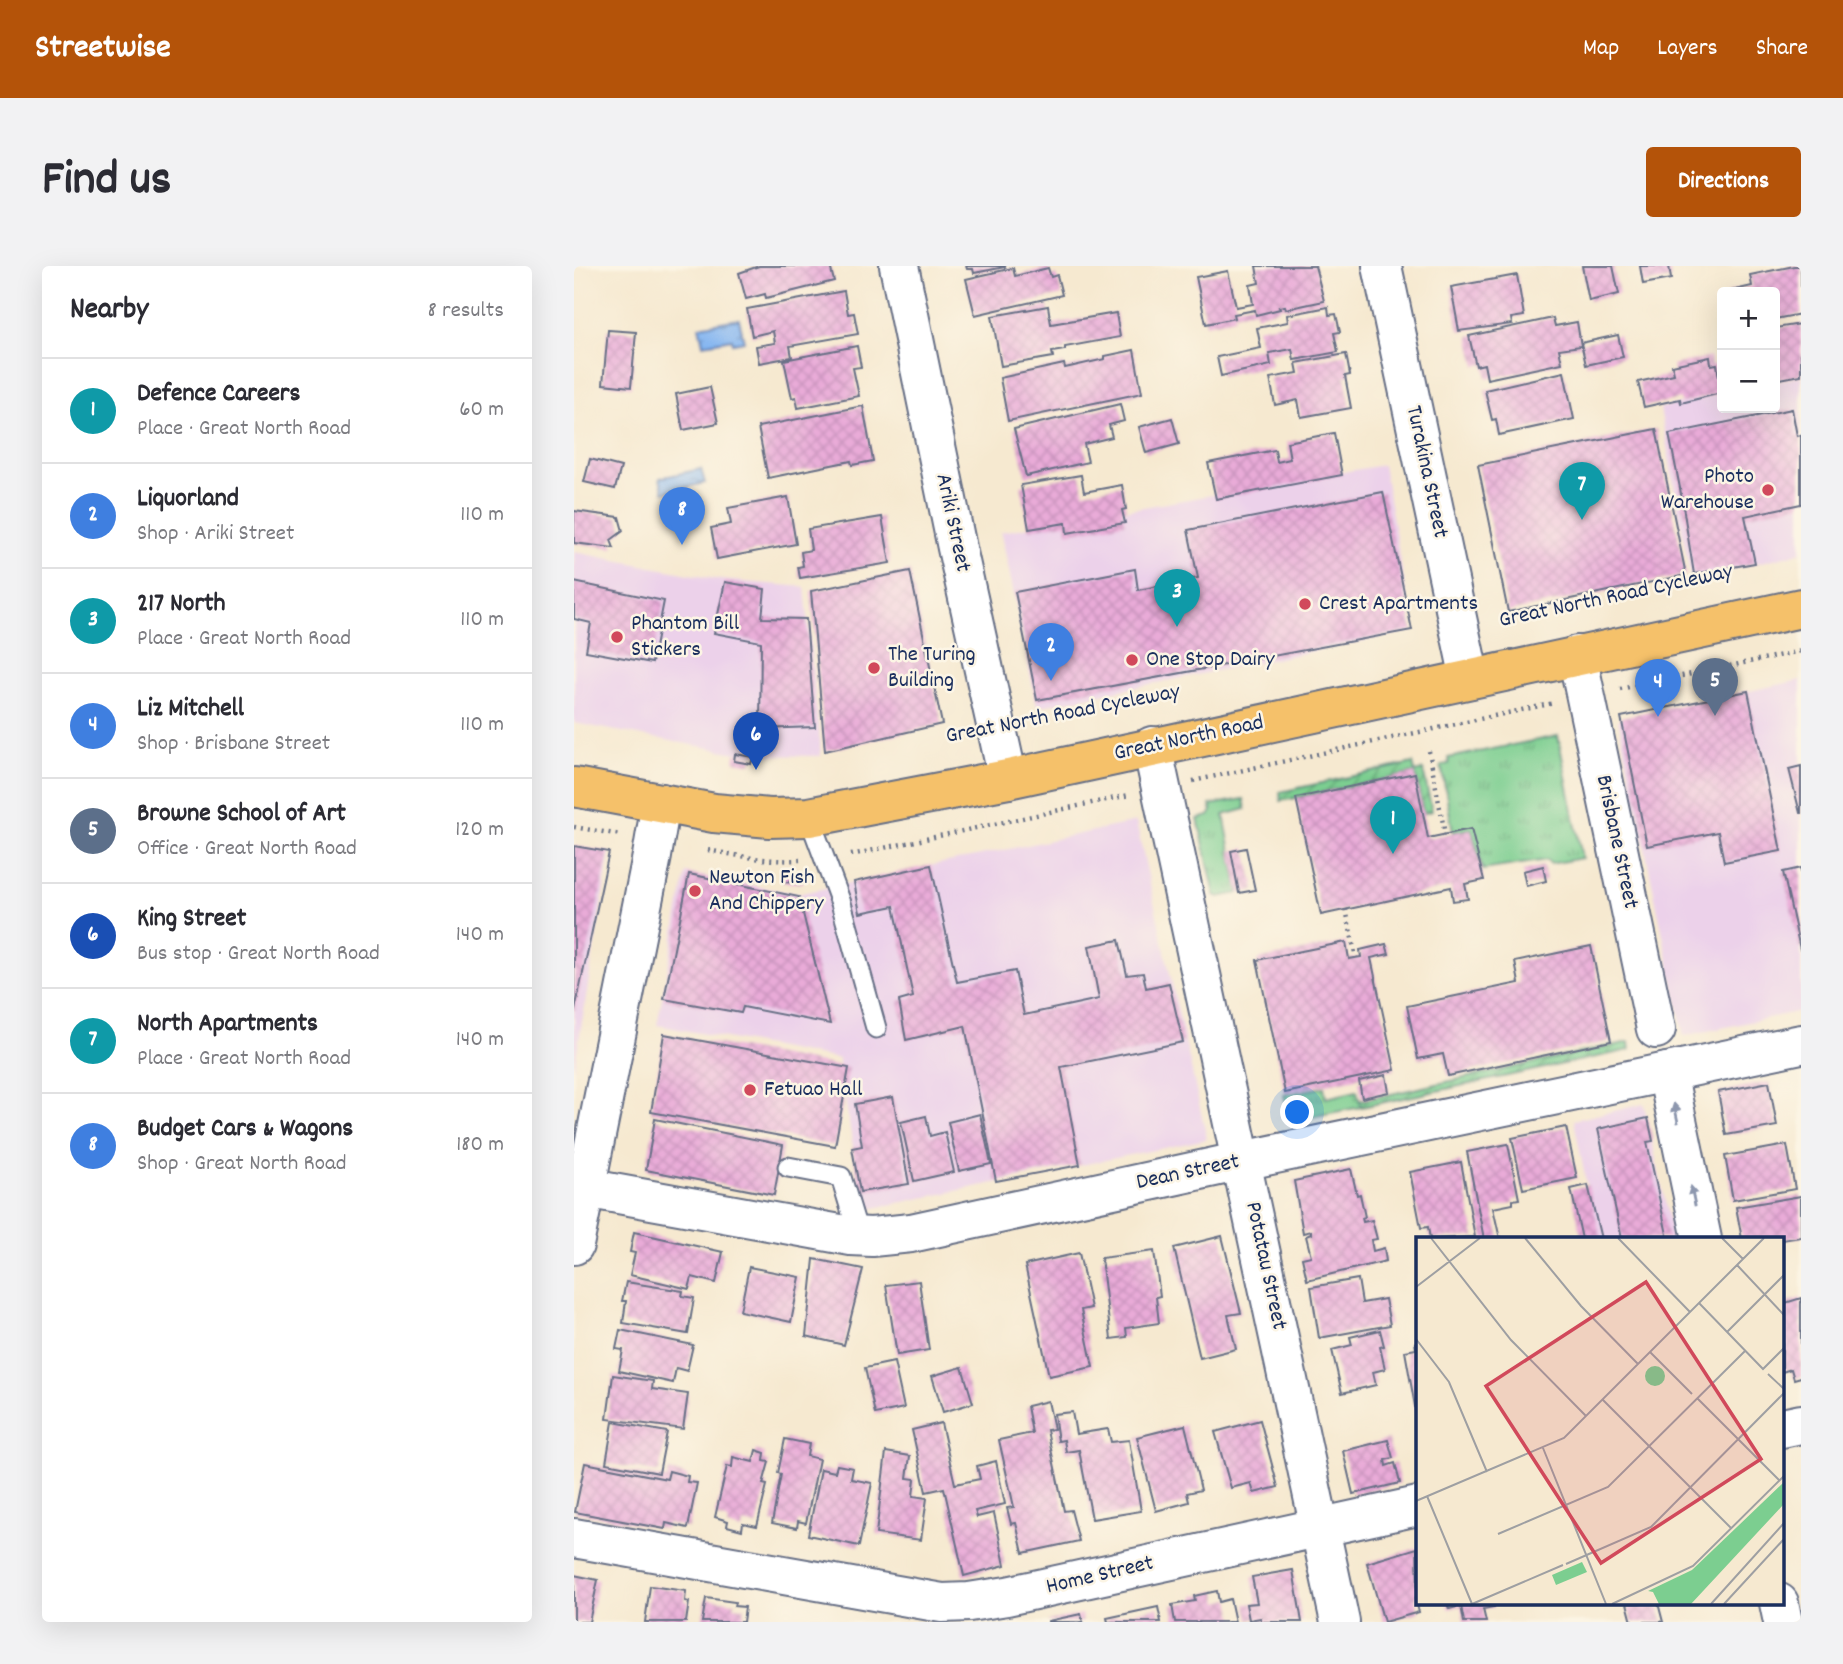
<!DOCTYPE html>
<meta charset="utf-8">
<style>
body{margin:0;font-family:Dekko,sans-serif;background:#f2f2f3;color:#2b2b33}
.controls{position:absolute;right:21px;top:21px;display:grid;overflow:hidden;border-radius:7px;box-shadow:0 7px 28px #0002}
.controls button{width:63px;height:63px;display:grid;place-items:center;padding:0;border:0;border-bottom:2px solid #e1e1e2;background:#fff;color:#2b2b33;font:35px sans-serif}
.you{position:absolute;left:724px;top:847px;width:24px;height:24px;margin:-18px;border:5px solid #fff;border-radius:50%;background:#1a73e8;box-shadow:0 0 0 10px #1a73e833}
.badge{display:grid;place-items:center;width:46px;height:46px;border-radius:50%;background:#b45309;color:#fff;font-size:23px;font-weight:700}
.pin{position:absolute;translate:-50% -58px;filter:drop-shadow(0 2px 4px #0008)}
.pin::after{content:'';position:absolute;top:37px;width:24px;height:21px;background:inherit;clip-path:polygon(0 0,100% 0,50% 100%)}
.list{margin:0;padding:0;list-style:none}
h2{display:flex;justify-content:space-between;align-items:center;height:91px;margin:0;padding:0 28px;font-size:30px}
h2 small{font-size:23px;font-weight:400;color:#7c7c81}
.list li{display:grid;grid-template-columns:46px 1fr auto;gap:21px;align-items:center;box-sizing:border-box;height:105px;padding:0 28px;border-top:2px solid #e1e1e2}
.list b{display:block;font-size:26px;white-space:nowrap}
.list p{margin:0;font-size:23px;white-space:nowrap;color:#7c7c81}
.list em{font-size:23px;font-style:normal;color:#7c7c81}
.map{position:relative;flex:none;width:1227px;height:1356px;overflow:hidden;border-radius:7px}
header{display:flex;align-items:center;gap:42px;box-sizing:border-box;height:98px;padding:0 35px;background:#b45309;color:#fff}
header strong{font-size:33px}
nav{display:flex;gap:38px;margin-inline-start:auto;font-size:24px}
.intro{display:flex;align-items:center;justify-content:space-between;box-sizing:border-box;height:168px;padding:0 42px}
h1{margin:0;font-size:49px}
.button{padding:18px 32px;border-radius:7px;background:#b45309;color:#fff;font-size:24px;font-weight:700}
main{display:flex;gap:42px;padding:0 42px}
aside{flex:1;background:#fff;border-radius:7px;box-shadow:0 7px 28px #0002}
.map>svg:first-child{display:block}
.built{fill:#ecd1ea}
.grass{fill:url(#grass-tufts);stroke:#4c7e77;stroke-width:2}
.garden{fill:url(#garden-furrows);stroke:#4c7e77;stroke-width:2}
.water{fill:url(#water-ripples);stroke:#5072a8;stroke-width:2}
.building{fill:url(#building-cross-hatch)}
.lines{fill:none;stroke-linecap:round;stroke-linejoin:round}
.lane-casing{stroke:#687086;stroke-width:23}
.street-casing{stroke:#687086;stroke-width:42}
.primary-casing{stroke:#687086;stroke-width:42}
.path{stroke:#687086;stroke-width:4.5;stroke-dasharray:2 5;stroke-linecap:butt}
.lane{stroke:#fff;stroke-width:19}
.street{stroke:#fff;stroke-width:38}
.primary{stroke:#f5c16b;stroke-width:38}
.oneway{fill:#8d97ae}
.poi-dot{fill:#d1495b;stroke:#fcf5e5;stroke-width:2.5}
.labels{text-anchor:middle;dominant-baseline:central;stroke-width:5;stroke-linejoin:round;paint-order:stroke}
.street-label{font-size:23px;fill:#1b2f5e;stroke:#fcf5e5}
.poi-label{font-size:23px;fill:#1b2f5e;stroke:#fcf5e5;text-anchor:start}
.inset-road{fill:none;stroke:#9e9fa2;stroke-width:2}
.view{fill:#d1495b;fill-opacity:0.15;stroke:#d1495b;stroke-width:3.5}
.inset-edge{fill:none;stroke:#1b2f5e;stroke-width:3.5}
</style>
<header>
<strong>Streetwise</strong>
<nav><a>Map</a><a>Layers</a><a>Share</a></nav>
</header>
<div class="intro"><h1>Find us</h1><a class="button">Directions</a></div>
<main>
<aside>
<h2>Nearby<small>8 results</small></h2>
<ul class="list">
<li><span class="badge" style="background:#0f9aa8">1</span><div><b>Defence Careers</b><p>Place · Great North Road</p></div><em>60 m</em></li>
<li><span class="badge" style="background:#3f7fe0">2</span><div><b>Liquorland</b><p>Shop · Ariki Street</p></div><em>110 m</em></li>
<li><span class="badge" style="background:#0f9aa8">3</span><div><b>217 North</b><p>Place · Great North Road</p></div><em>110 m</em></li>
<li><span class="badge" style="background:#3f7fe0">4</span><div><b>Liz Mitchell</b><p>Shop · Brisbane Street</p></div><em>110 m</em></li>
<li><span class="badge" style="background:#5c6f8a">5</span><div><b>Browne School of Art</b><p>Office · Great North Road</p></div><em>120 m</em></li>
<li><span class="badge" style="background:#1a4fb4">6</span><div><b>King Street</b><p>Bus stop · Great North Road</p></div><em>140 m</em></li>
<li><span class="badge" style="background:#0f9aa8">7</span><div><b>North Apartments</b><p>Place · Great North Road</p></div><em>140 m</em></li>
<li><span class="badge" style="background:#3f7fe0">8</span><div><b>Budget Cars &amp; Wagons</b><p>Shop · Great North Road</p></div><em>180 m</em></li>
</ul>
</aside>
<div class="map">
<svg width="1227" height="1356" viewBox="0 0 1227 1356">
<defs>
<pattern id="grass-tufts" width="24" height="20" patternUnits="userSpaceOnUse" patternTransform="scale(1.75)"><rect width="24" height="20" fill="#7cce90"/><path d="M3 7l-1-3M5 7V3M7 7l1-3M15 17l-1-3M17 17v-4M19 17l1-3" fill="none" stroke="#65a879"/></pattern>
<pattern id="garden-furrows" width="10" height="10" patternUnits="userSpaceOnUse" patternTransform="scale(1.75)"><rect width="10" height="10" fill="#7cce90"/><path d="M-1 1l2-2M0 10L10 0M9 11l2-2" fill="none" stroke="#65a879"/></pattern>
<pattern id="water-ripples" width="26" height="14" patternUnits="userSpaceOnUse" patternTransform="scale(1.75)"><rect width="26" height="14" fill="#85b6f1"/><path d="M2 4q2-2 4 0t4 0M15 11q2-2 4 0t4 0" fill="none" stroke="#6c94c6"/></pattern>
<pattern id="building-cross-hatch" width="8" height="8" patternUnits="userSpaceOnUse" patternTransform="scale(1.75)"><rect width="8" height="8" fill="#e9abd8"/><path d="M0 0l8 8M0 8l8-8" fill="none" stroke="#c793bc"/></pattern>
</defs>
<rect width="100%" height="100%" fill="#fcf5e5"/>
<filter id="ink" filterUnits="userSpaceOnUse"><feTurbulence type="fractalNoise" baseFrequency=".0143" numOctaves="2"/><feDisplacementMap in="SourceGraphic" scale="14" xChannelSelector="R" yChannelSelector="G"/><feConvolveMatrix kernelMatrix="1 2 1 2 8 2 1 2 1" color-interpolation-filters="sRGB"/></filter>
<filter id="wash" filterUnits="userSpaceOnUse"><feTurbulence type="fractalNoise" baseFrequency=".00686" numOctaves="4" result="noise"/><feDisplacementMap in="SourceGraphic" scale="28" xChannelSelector="R" yChannelSelector="G"/><feGaussianBlur stdDeviation="1.57" result="paint"/><feColorMatrix in="noise" values="0 0 0 0 0 0 0 0 0 0 0 0 0 0 0 0 0 1.4 0 .05"/><feComposite in="paint" operator="in"/></filter>
<g filter="url(#wash)">
<rect width="100%" height="100%" fill="#f6e9d0"/>
<!-- built -->
<g class="built">
<polygon points="1227,110 1227,286 1117,314 1086,142 1148,128 1148,142 1201,142 1201,116"/>
<polygon points="809,199 839,365 463,441 427,266"/>
<polygon points="0,286 146,314 231,321 247,490 173,489 0,457"/>
<polygon points="1227,414 1227,745 1110,770 1044,453"/>
<polygon points="562,556 633,873 290,944 264,793 83,759 112,607 224,628"/>
<polygon points="0,580 36,586 0,804"/>
<polygon points="1070,838 1099,973 1023,973 1000,854"/>
</g>
<!-- grass -->
<g class="grass">
<polygon points="984,470 1008,592 976,598 973,594 909,604 897,563 879,566 867,499 875,498 874,492"/>
<polygon points="670,533 672,543 650,549 665,627 645,631 641,629 624,553 635,550 638,545 636,539"/>
<polygon points="750,821 752,832 783,825 787,841 716,855 710,829"/>
</g>
<!-- garden -->
<g class="garden">
<polygon points="839,497 841,506 849,504 858,545 849,547 841,507 707,535 706,526"/>
<polygon points="1055,776 1056,784 787,841 785,835"/>
</g>
<!-- water -->
<g class="water">
<polygon points="165,53 170,75 159,77 158,73 129,78 125,60"/>
<polygon points="127,203 131,217 90,226 86,212"/>
</g>
<g id="blocks">
<!-- building -->
<g class="building">
<polygon points="185,0 256,0 260,15 192,32 191,28 172,33 165,7"/>
<polygon points="392,0 431,0 431,1 400,7 399,3 393,3"/>
<polygon points="682,0 741,0 750,35 712,43 711,40 705,41 706,43 682,49 681,44 660,48 661,52 632,58 622,11 654,5 662,41 679,38 676,19 685,17"/>
<polygon points="1008,0 1039,0 1045,28 1015,35"/>
<polygon points="1066,0 1095,0 1097,13 1069,18"/>
<polygon points="1220,0 1227,0 1227,48 1201,53 1201,26 1152,26 1178,20 1176,9"/>
<polygon points="439,2 441,10 474,2 477,11 483,9 488,29 401,49 392,13"/>
<polygon points="943,9 950,50 937,52 938,58 885,65 877,21"/>
<polygon points="270,25 274,48 280,47 284,68 216,80 218,91 185,97 182,80 201,77 199,65 178,70 173,43"/>
<polygon points="474,40 477,58 542,47 546,71 491,81 491,84 478,86 479,91 427,100 418,50"/>
<polygon points="754,41 755,49 762,48 766,66 760,67 764,86 720,94 718,83 695,87 697,99 647,110 643,91 687,82 683,62 714,56 713,49"/>
<polygon points="979,52 981,60 1003,56 1007,80 985,83 988,97 913,113 910,98 902,100 895,70"/>
<polygon points="1227,58 1227,109 1201,114 1201,62"/>
<polygon points="34,64 62,66 57,121 29,118"/>
<polygon points="1044,69 1049,91 1012,99 1007,77"/>
<polygon points="283,80 287,101 279,102 285,130 224,142 222,131 218,132 210,94"/>
<polygon points="560,84 568,127 434,155 426,112 490,98 491,102 531,93 531,90"/>
<polygon points="772,88 776,109 771,110 777,142 727,151 724,134 701,139 696,112 724,107 722,97"/>
<polygon points="1136,91 1137,99 1143,98 1147,127 1107,137 1106,133 1070,141 1064,116 1100,108 1098,99"/>
<polygon points="990,106 1000,153 925,169 922,153 918,154 911,124"/>
<polygon points="136,121 144,157 109,164 102,128"/>
<polygon points="546,138 550,155 535,159 538,171 510,178 514,196 452,210 440,163"/>
<polygon points="289,140 299,195 278,199 277,195 194,212 184,161"/>
<polygon points="1218,143 1223,170 1227,169 1227,238 1171,250 1181,297 1120,308 1106,222 1095,168"/>
<polygon points="598,152 605,178 572,187 565,161"/>
<polygon points="1082,163 1112,309 934,346 904,199"/>
<polygon points="760,167 768,209 642,233 634,197 701,184 703,196 716,193 713,176"/>
<polygon points="16,193 47,201 41,223 10,216"/>
<polygon points="507,209 510,226 548,219 552,243 548,244 551,257 493,267 492,257 455,263 447,219"/>
<polygon points="809,226 838,364 463,434 441,326 561,303 564,324 624,312 614,264"/>
<polygon points="214,231 222,278 143,293 137,262 157,258 154,242"/>
<polygon points="0,245 45,251 49,265 37,274 40,282 0,277"/>
<polygon points="308,251 316,297 226,312 224,301 229,300 227,286 237,284 234,263"/>
<polygon points="336,305 368,458 251,485 237,325"/>
<polygon points="0,316 90,335 78,397 12,385 17,357 0,353"/>
<polygon points="151,316 191,323 188,352 232,353 241,461 186,463 187,376 140,367"/>
<polygon points="1174,425 1207,585 1150,596 1144,566 1073,580 1047,451"/>
<polygon points="161,488 179,491 177,498 160,495"/>
<polygon points="1227,500 1227,547 1226,547 1215,503"/>
<polygon points="841,507 854,572 897,563 910,614 891,618 894,633 879,635 877,621 747,649 722,532"/>
<polygon points="0,580 35,586 1,744 0,744"/>
<polygon points="672,582 681,624 665,627 657,585"/>
<polygon points="357,599 383,716 441,705 450,749 525,733 515,680 545,674 553,709 569,707 572,722 595,717 609,776 487,801 506,899 422,915 391,760 332,774 325,735 339,731 320,640 286,647 280,616"/>
<polygon points="969,600 972,615 952,620 949,605"/>
<polygon points="1227,602 1227,682 1226,683 1209,606"/>
<polygon points="208,607 228,608 228,617 208,616"/>
<polygon points="115,608 225,631 256,758 169,741 167,747 90,733"/>
<polygon points="772,676 775,693 787,691 786,684 812,678 815,688 797,692 821,804 711,827 683,694"/>
<polygon points="1017,680 1037,775 874,810 869,788 844,793 833,740 945,717 941,696"/>
<polygon points="90,768 275,802 261,880 77,846"/>
<polygon points="812,809 815,826 788,832 785,815"/>
<polygon points="1195,816 1203,860 1152,869 1144,826"/>
<polygon points="319,831 335,918 286,926 278,882 288,880 281,838"/>
<polygon points="406,848 417,898 385,905 374,856"/>
<polygon points="352,850 356,870 371,866 380,906 340,915 327,856"/>
<polygon points="1074,852 1079,875 1073,876 1094,973 1048,973 1024,863"/>
<polygon points="81,853 209,879 200,929 72,904"/>
<polygon points="992,861 1003,912 949,923 938,872"/>
<polygon points="934,878 945,933 939,934 939,938 919,942 926,973 910,973 893,886"/>
<polygon points="1213,879 1221,923 1159,934 1151,890"/>
<polygon points="887,896 901,971 856,973 854,961 847,962 836,906"/>
<polygon points="777,903 783,929 786,928 791,951 788,952 789,956 798,954 803,973 797,974 799,985 810,982 812,995 733,1014 728,992 737,990 732,970 737,968 737,965 729,967 720,915"/>
<polygon points="1014,919 1027,973 1008,973 997,923"/>
<polygon points="1227,930 1227,971 1208,974 1168,973 1162,941"/>
<polygon points="60,966 149,986 142,1017 118,1011 115,1023 56,1009 61,987 56,986"/>
<polygon points="648,970 667,1047 654,1049 662,1083 626,1092 600,982"/>
<polygon points="580,985 586,1030 582,1031 585,1057 552,1062 553,1071 537,1073 527,992"/>
<polygon points="505,987 517,1042 507,1044 519,1101 475,1110 451,999"/>
<polygon points="240,993 289,1003 270,1079 232,1070"/>
<polygon points="175,1001 226,1011 217,1056 166,1045"/>
<polygon points="784,1013 788,1037 811,1033 816,1059 745,1072 737,1021"/>
<polygon points="345,1015 355,1084 323,1089 312,1019"/>
<polygon points="52,1016 109,1025 108,1030 120,1032 114,1068 49,1057 52,1035 48,1035"/>
<polygon points="1227,1032 1227,1111 1220,1113 1217,1103 1208,1106 1208,1038"/>
<polygon points="46,1064 119,1079 113,1105 102,1102 99,1117 45,1105 49,1084 42,1083"/>
<polygon points="806,1064 810,1080 806,1081 811,1103 799,1106 802,1119 768,1127 758,1084 778,1079 776,1071"/>
<polygon points="844,1076 844,1146 842,1146 831,1085 842,1083 841,1077"/>
<polygon points="320,1096 330,1142 301,1148 291,1102"/>
<polygon points="388,1101 399,1137 369,1146 358,1110"/>
<polygon points="39,1109 79,1115 78,1123 114,1128 109,1163 33,1153"/>
<polygon points="474,1135 480,1163 473,1164 490,1245 497,1244 505,1275 449,1287 442,1257 437,1258 433,1242 440,1241 425,1174 458,1167 453,1140"/>
<polygon points="498,1146 502,1168 534,1163 537,1176 555,1174 567,1245 518,1253 505,1184 492,1186 490,1174 484,1175 480,1148"/>
<polygon points="686,1154 704,1221 680,1227 677,1217 657,1222 641,1166"/>
<polygon points="39,1156 93,1166 85,1207 32,1197"/>
<polygon points="367,1157 381,1218 406,1213 403,1200 422,1195 431,1238 401,1245 403,1251 420,1247 431,1299 390,1310 370,1222 352,1226 338,1164"/>
<polygon points="611,1159 627,1224 613,1227 615,1236 582,1245 563,1171"/>
<polygon points="211,1173 235,1178 233,1190 245,1193 232,1257 224,1255 223,1262 198,1257 207,1208 204,1207"/>
<polygon points="814,1174 819,1192 811,1194 812,1200 821,1197 826,1217 779,1228 769,1185"/>
<polygon points="182,1184 191,1187 190,1195 195,1196 189,1218 193,1219 183,1260 169,1257 168,1264 153,1260 154,1255 141,1251 153,1200 158,1201 159,1191 179,1196"/>
<polygon points="312,1186 336,1190 333,1212 341,1213 339,1230 353,1232 347,1274 302,1268"/>
<polygon points="11,1197 93,1213 95,1205 114,1210 113,1216 123,1217 114,1262 92,1257 91,1263 1,1246"/>
<polygon points="263,1199 279,1202 277,1213 298,1217 285,1280 234,1269 247,1203 261,1206"/>
<polygon points="843,1282 844,1331 841,1332 845,1346 810,1356 793,1297"/>
<polygon points="719,1304 728,1356 687,1356 687,1352 675,1354 672,1338 683,1337 678,1311"/>
<polygon points="0,1309 24,1314 15,1356 0,1356"/>
<polygon points="76,1320 112,1325 111,1335 115,1336 112,1356 71,1356"/>
<polygon points="643,1325 645,1336 656,1333 661,1356 601,1356 598,1339 621,1335 620,1330"/>
<polygon points="132,1332 161,1336 160,1340 171,1341 169,1356 128,1356"/>
<polygon points="873,1337 919,1337 920,1341 909,1343 912,1356 890,1356 887,1340 875,1343"/>
<polygon points="1053,1337 1084,1337 1089,1356 1058,1356"/>
<polygon points="584,1341 587,1356 534,1356 533,1352"/>
<polygon points="507,1348 509,1356 474,1356 474,1355"/>
</g>
</g>
</g>
<g filter="url(#ink)">
<use href="#blocks" fill-opacity="0" stroke="#687086" stroke-width="2"/>
<g class="lines">
<!-- lane casing -->
<g class="lane-casing">
<g id="lane">
<polyline points="235,551 267,637 302,762"/>
<polyline points="214,901 267,911 285,970"/>
</g>
</g>
<!-- street casing -->
<g class="street-casing">
<g id="street">
<polyline points="325,0 383,282 434,513"/>
<polyline points="808,0 896,413"/>
<polyline points="1003,389 1082,763"/>
<polyline points="578,480 766,1356"/>
<polyline points="1093,806 1128,973"/>
<polyline points="0,920 277,970 298,971 337,967 668,895 1227,778"/>
<polyline points="0,979 78,590 87,537"/>
<polyline points="1208,1162 1227,1158"/>
<polyline points="0,1272 368,1337 395,1336 433,1330 844,1240"/>
<polyline points="1205,1337 1209,1356"/>
</g>
</g>
<!-- primary casing -->
<g class="primary-casing">
<polyline id="primary" points="0,521 140,547 196,552 235,551 434,513 1227,342"/>
</g>
<!-- path -->
<g class="path">
<polyline points="1046,423 1227,385"/>
<polyline points="855,485 871,568"/>
<polyline points="619,515 980,437"/>
<polyline points="0,561 47,569"/>
<path d="M134 584C165 590 195 596 226 594"/>
<polyline points="277,589 555,529"/>
<polyline points="772,643 782,692"/>
</g>
<!-- lane -->
<use href="#lane" class="lane"/>
<!-- street -->
<use href="#street" class="street"/>
<!-- primary -->
<use href="#primary" class="primary"/>
</g>
<!-- one-way arrows -->
<defs><path id="oneway-solid" d="M-6-.8H1V-3.2L6.5 0L1 3.2V.8H-6Z" transform="scale(1.75)"/></defs>
<g class="oneway">
<use href="#oneway-solid" transform="translate(1102 847) rotate(-102)"/>
<use href="#oneway-solid" transform="translate(1119 930) rotate(-102)"/>
</g>
</g>
<!-- markers -->
<g class="poi-dot">
<circle cx="1194" cy="224" r="7"/>
<circle cx="731" cy="338" r="7"/>
<circle cx="43" cy="371" r="7"/>
<circle cx="558" cy="394" r="7"/>
<circle cx="300" cy="402" r="7"/>
<circle cx="121" cy="625" r="7"/>
<circle cx="176" cy="824" r="7"/>
</g>
<g class="labels">
<!-- street labels -->
<g class="street-label">
<text transform="translate(852 206) rotate(78)">Turakina Street</text>
<text transform="translate(378 257) rotate(78)">Ariki Street</text>
<text transform="translate(1042 331) rotate(-12)">Great North Road Cycleway</text>
<text transform="translate(489 449) rotate(-11)">Great North Road Cycleway</text>
<text transform="translate(615 473) rotate(-12)">Great North Road</text>
<text transform="translate(1042 576) rotate(78)">Brisbane Street</text>
<text transform="translate(614 907) rotate(-12)">Dean Street</text>
<text transform="translate(691 1000) rotate(78)">Potatau Street</text>
<text transform="translate(526 1310) rotate(-13)">Home Street</text>
</g>
<!-- poi labels -->
<g class="poi-label">
<text x="1180" y="211" text-anchor="end">Photo<tspan x="1180" dy="26">Warehouse</tspan></text>
<text x="745" y="338">Crest Apartments</text>
<text x="57" y="358">Phantom Bill<tspan x="57" dy="26">Stickers</tspan></text>
<text x="314" y="389">The Turing<tspan x="314" dy="26">Building</tspan></text>
<text x="572" y="394">One Stop Dairy</text>
<text x="135" y="612">Newton Fish<tspan x="135" dy="26">And Chippery</tspan></text>
<text x="190" y="824">Fetuao Hall</text>
</g>
</g>
<!-- overview -->
<g transform="translate(842 971)">
<rect width="368" height="368" fill="#f6e9d0"/>
<path d="M229 139a10 10 0 1 1 20 0a10 10 0 1 1-20 0ZM367 246V268L275 367H243L237 355 232 354 276 333Z" fill="#7cce90"/>
<path d="M166 325 171 335 140 348 136 338Z" fill="#7cce90"/>
<path class="inset-road" d="M15 1 95 103 170 179M109 1 165 69 222 127M202 1 274 75M306 1 327 22M321 28 368 78M0 50 64 1M283 66 347 132 368 111M311 95 368 38M0 102 33 145 71 235M234 115 276 157M352 137 368 152M281 161 363 243M186 162 315 291M127 211 190 367M11 259 56 367M0 264 148 201 348 1M82 297 192 250 329 114M150 327 235 290 368 156M56 367 147 328M196 367 277 329 368 239M295 367 368 286M308 367 368 302"/>
<path class="view" d="M230 45 345 222 185 326 70 149Z"/>
<rect width="368" height="368" class="inset-edge"/>
</g>
</svg>
<div class="controls">
<button>+</button>
<button>−</button>
</div>
<div class="you"></div>
<div class="pin badge" style="left:819px;top:588px;background:#0f9aa8">1</div>
<div class="pin badge" style="left:477px;top:415px;background:#3f7fe0">2</div>
<div class="pin badge" style="left:603px;top:361px;background:#0f9aa8">3</div>
<div class="pin badge" style="left:1084px;top:451px;background:#3f7fe0">4</div>
<div class="pin badge" style="left:1141px;top:450px;background:#5c6f8a">5</div>
<div class="pin badge" style="left:182px;top:504px;background:#1a4fb4">6</div>
<div class="pin badge" style="left:1008px;top:254px;background:#0f9aa8">7</div>
<div class="pin badge" style="left:108px;top:279px;background:#3f7fe0">8</div>
</div>
</main>
